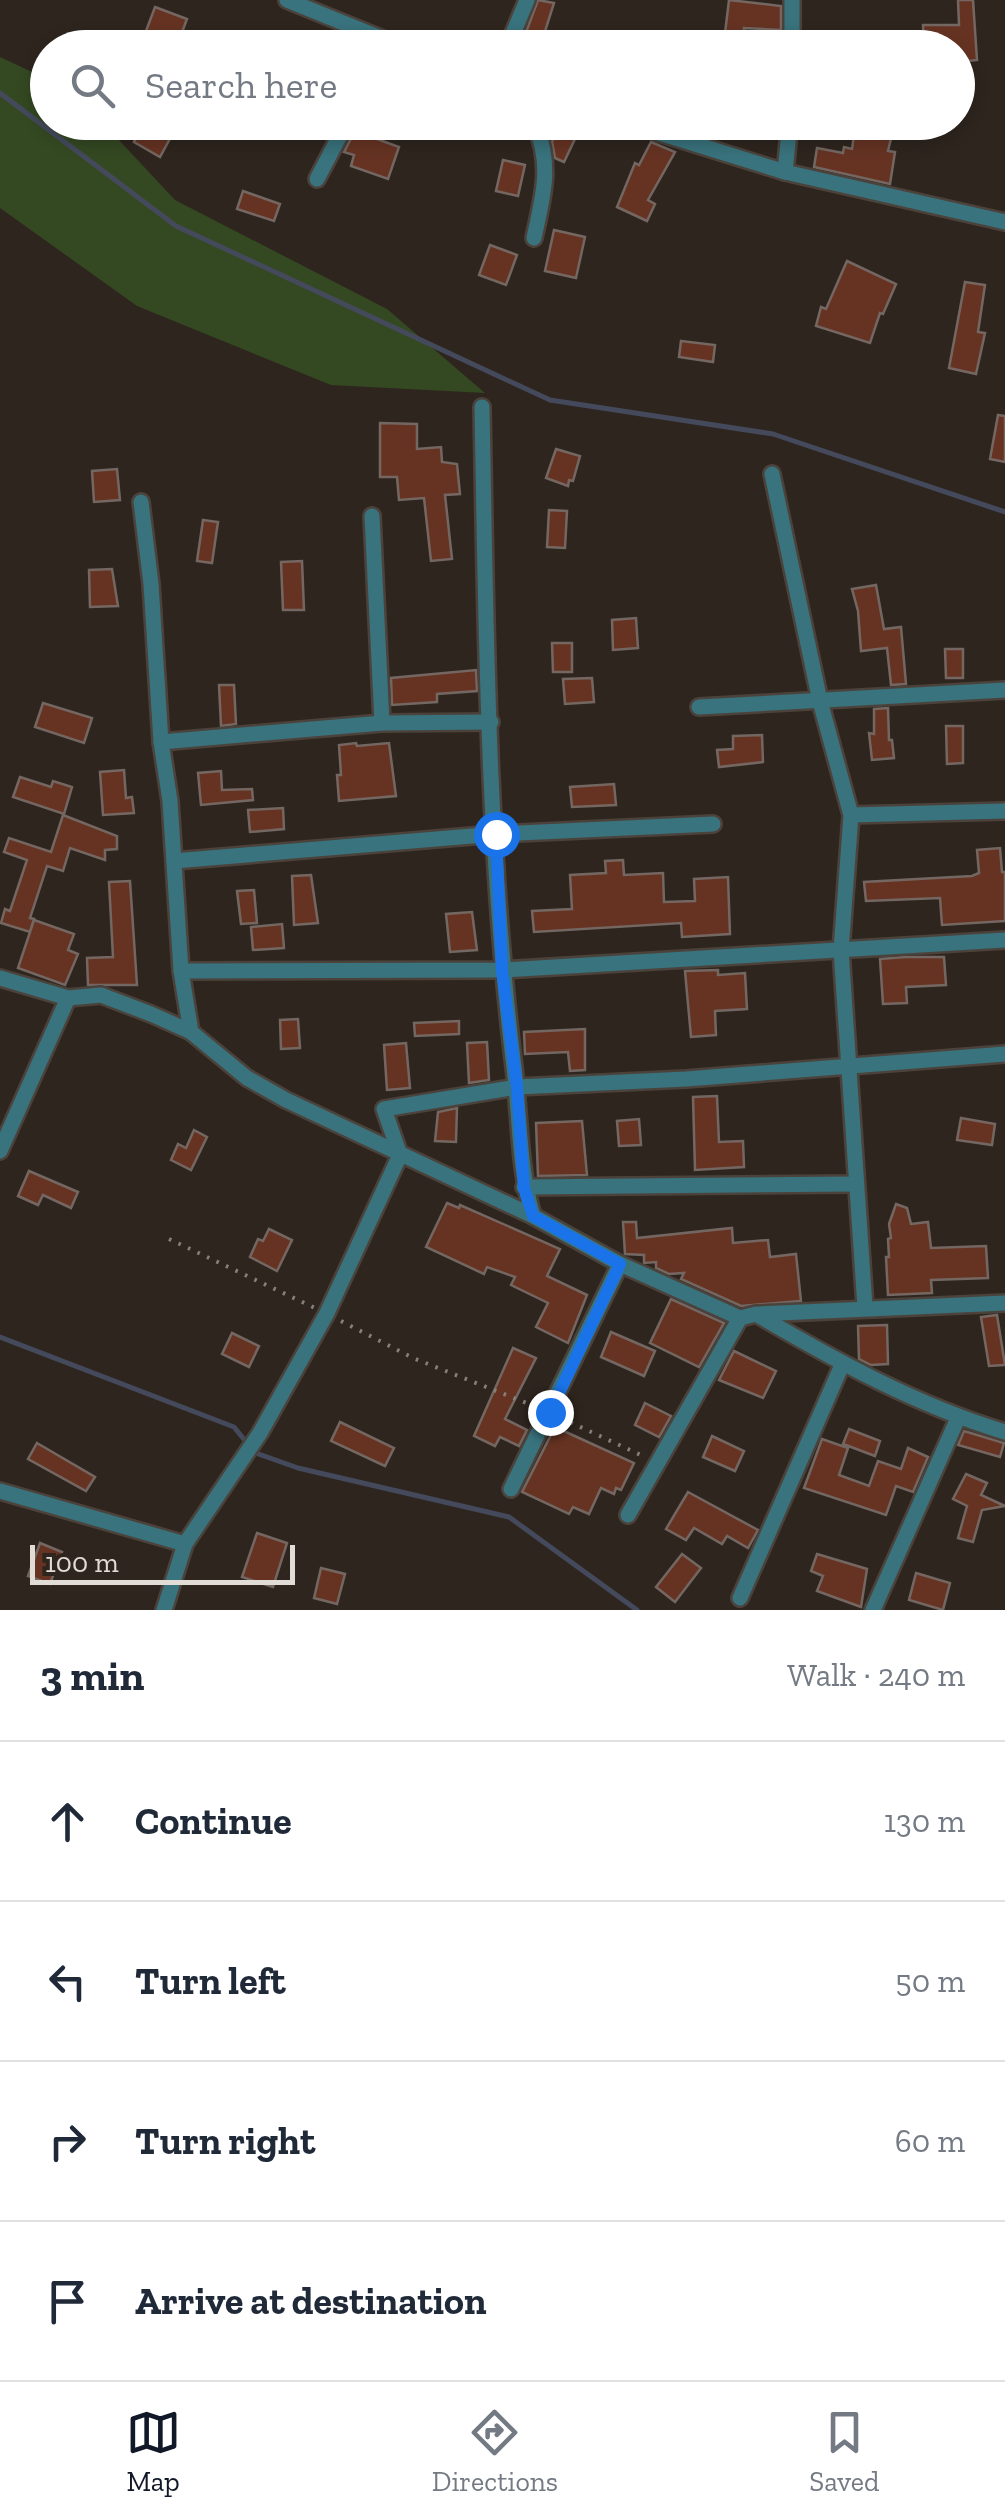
<!DOCTYPE html>
<meta charset="utf-8">
<style>
body{margin:0;font-family:"Zilla Slab",serif;background:#f2f2f3;color:#1f2937}
.scale{position:absolute;left:30px;bottom:25px;width:265px;box-sizing:border-box;padding-left:10px;border:5px solid #e2dcd7;border-top:0;font-size:28px;line-height:35px;white-space:nowrap;color:#e2dcd7;-webkit-text-stroke:8px #2e251e;paint-order:stroke}
.stop{position:absolute;width:30px;height:30px;margin:-22px;border:8px solid #1a73e8;border-radius:50%;background:#fff}
.stop.end{background:#1a73e8;border-color:#fff;box-shadow:0 2px 10px #0008}
.list{margin:0;padding:0;list-style:none}
h2{display:flex;justify-content:space-between;align-items:center;height:130px;margin:0;padding:0 40px;font-size:42px}
h2 small{font-size:32px;font-weight:400;color:#747a83}
.list li{display:grid;grid-template-columns:65px 1fr auto;gap:30px;align-items:center;box-sizing:border-box;height:160px;padding:0 40px;border-top:2px solid #e0e1e3}
.list b{display:block;font-size:38px;white-space:nowrap}
.list em{font-size:32px;font-style:normal;color:#747a83}
.icon{flex:none;width:55px;height:55px;fill:none;stroke:currentColor;stroke-width:2;stroke-linecap:round;stroke-linejoin:round}
.map{position:relative;flex:none;width:1005px;height:1610px;overflow:hidden}
.search{position:absolute;background:#fff;box-shadow:0 5px 15px #0003;left:30px;right:30px;top:30px;height:110px;display:flex;align-items:center;gap:25px;box-sizing:border-box;padding:0 35px;border-radius:55px;color:#747a83;font-size:38px}
.sheet{height:770px;background:#fff}
nav{display:flex;justify-content:space-around;align-items:center;box-sizing:border-box;height:140px;border-top:2px solid #e0e1e3;background:#fff;font-size:28px;color:#747a83}
nav a{display:grid;justify-items:center;gap:5px}
nav .on{color:#111827}
.map>svg:first-child{display:block}
.green{fill:#344922}
.lines{fill:none;stroke-linecap:round;stroke-linejoin:round}
.stream{stroke:#444a5c;stroke-width:5}
.building{fill:#632;stroke:#746762;stroke-width:2.5}
.minor-casing{stroke:#4b423c;stroke-width:20}
.path{stroke:#87807a;stroke-width:4;stroke-dasharray:2.5 8;stroke-linecap:butt}
.minor{stroke:#39737d;stroke-width:15}
.route{stroke:#1a73e8;stroke-width:12}
</style>
<div class="map">
<svg width="1005" height="1610" viewBox="0 0 1005 1610">
<rect width="100%" height="100%" fill="#2e251e"/>
<!-- green -->
<polygon class="green" points="0,57 47,79 48,122 103,123 175,200 387,309 485,393 331,385 137,306 0,208"/>
<g class="lines">
<!-- stream -->
<g class="stream">
<polyline points="0,93 176,226 550,400 773,434 1005,512"/>
<polyline points="0,1337 234,1427 247,1443"/>
<polyline points="253,1452 298,1468 509,1517 637,1610"/>
</g>
</g>
<!-- building -->
<g class="building">
<polygon points="538,0 554,3 542,41 525,35"/>
<polygon points="729,0 781,6 781,30 744,28 745,48 696,48 696,34 725,33"/>
<polygon points="958,0 973,0 977,60 958,62 958,48 924,48 923,25 959,25"/>
<polygon points="155,7 187,19 178,43 146,31"/>
<polygon points="144,122 179,122 160,157 134,142"/>
<polygon points="562,122 583,122 564,162 555,158 552,142"/>
<polygon points="856,122 895,122 888,151 895,152 890,184 814,167 817,148 843,153 844,147 852,149"/>
<polygon points="355,131 399,147 388,179 351,166 354,155 344,152"/>
<polygon points="651,142 675,152 648,200 655,204 647,221 617,207 635,163 639,165"/>
<polygon points="503,160 525,165 518,196 496,191"/>
<polygon points="243,191 280,204 274,221 237,209"/>
<polygon points="554,230 585,237 576,278 545,271"/>
<polygon points="490,245 517,255 506,285 479,275"/>
<polygon points="847,261 896,284 883,314 880,313 870,343 816,326 821,307 826,309"/>
<polygon points="965,282 985,285 978,332 985,333 976,374 949,368"/>
<polygon points="681,341 715,345 713,362 679,357"/>
<polygon points="998,415 1005,416 1005,462 990,459"/>
<polygon points="380,423 417,424 417,449 441,447 442,462 457,464 460,494 445,495 452,559 431,561 424,498 399,500 397,477 380,477"/>
<polygon points="556,449 580,456 573,481 569,480 568,486 546,478"/>
<polygon points="117,469 120,500 94,502 92,471"/>
<polygon points="549,510 567,511 565,548 547,547"/>
<polygon points="203,520 218,522 212,563 197,561"/>
<polygon points="302,561 304,610 283,610 281,562"/>
<polygon points="112,569 118,606 90,607 89,570"/>
<polygon points="876,585 884,629 901,627 906,684 891,685 887,648 861,651 858,611 852,589"/>
<polygon points="636,618 638,648 613,650 612,620"/>
<polygon points="552,643 572,643 572,672 553,672"/>
<polygon points="945,649 963,649 963,678 946,678"/>
<polygon points="476,670 477,691 437,694 437,702 392,705 391,678"/>
<polygon points="592,678 594,702 565,704 563,679"/>
<polygon points="219,685 234,685 236,724 221,726"/>
<polygon points="43,703 92,718 84,743 35,727"/>
<polygon points="888,708 889,740 892,740 894,758 872,760 869,733 874,734 874,709"/>
<polygon points="946,726 963,726 963,763 947,764"/>
<polygon points="762,735 763,762 719,767 717,750 733,749 733,736"/>
<polygon points="356,743 357,746 389,743 396,796 339,801 337,775 341,775 339,745"/>
<polygon points="124,770 126,798 132,797 134,813 103,815 100,772"/>
<polygon points="221,771 222,790 252,789 253,800 201,805 198,773"/>
<polygon points="20,777 51,787 53,781 72,787 64,814 13,797"/>
<polygon points="614,784 616,805 572,807 570,787"/>
<polygon points="283,808 284,829 250,832 248,810"/>
<polygon points="63,815 117,836 117,849 105,850 105,860 70,848 63,871 47,866 30,918 34,919 30,932 1,923 5,909 10,911 27,860 4,852 9,838 51,852"/>
<polygon points="1000,848 1002,872 1005,872 1005,921 942,925 940,898 866,901 864,882 972,876 979,873 977,850"/>
<polygon points="623,860 624,875 663,873 664,902 695,901 694,879 728,877 730,934 682,937 681,923 534,932 532,911 572,909 570,875 606,873 605,861"/>
<polygon points="311,875 318,923 294,925 292,876"/>
<polygon points="130,881 137,985 88,985 87,958 113,957 109,882"/>
<polygon points="254,890 257,923 241,924 237,891"/>
<polygon points="472,912 477,950 450,952 446,914"/>
<polygon points="34,920 74,934 68,950 78,954 65,985 18,968"/>
<polygon points="282,924 284,948 253,950 251,927"/>
<polygon points="905,957 944,957 946,985 906,987 907,1003 883,1004 880,959"/>
<polygon points="718,970 718,975 745,973 747,1009 715,1011 716,1035 691,1037 685,971"/>
<polygon points="298,1019 300,1048 281,1049 280,1020"/>
<polygon points="459,1021 459,1034 415,1036 414,1023"/>
<polygon points="585,1029 585,1070 570,1071 568,1052 525,1054 524,1032"/>
<polygon points="487,1042 489,1080 469,1083 467,1043"/>
<polygon points="406,1043 410,1088 387,1090 384,1045"/>
<polygon points="717,1096 719,1142 743,1141 744,1167 695,1170 693,1097"/>
<polygon points="457,1108 456,1142 435,1141 438,1112"/>
<polygon points="961,1118 995,1124 992,1145 957,1140"/>
<polygon points="639,1119 641,1145 619,1146 617,1121"/>
<polygon points="582,1121 587,1175 538,1176 536,1123"/>
<polygon points="194,1130 207,1137 191,1170 171,1160 178,1144 186,1148"/>
<polygon points="29,1171 78,1192 71,1208 43,1195 38,1205 18,1196"/>
<polygon points="447,1203 459,1208 460,1205 560,1249 547,1276 587,1295 568,1343 536,1327 548,1303 511,1285 515,1277 487,1267 484,1274 426,1247"/>
<polygon points="896,1204 907,1208 911,1224 928,1222 931,1248 986,1246 988,1278 931,1280 932,1293 888,1295 886,1257 889,1257 888,1239 891,1238 889,1224"/>
<polygon points="623,1222 636,1222 637,1238 732,1228 733,1243 768,1240 770,1257 796,1254 801,1301 741,1306 681,1279 684,1273 669,1274 656,1268 656,1262 644,1263 644,1255 625,1254"/>
<polygon points="269,1229 292,1240 277,1271 250,1257 258,1239 263,1241"/>
<polygon points="671,1299 724,1323 699,1367 650,1343"/>
<polygon points="997,1315 1005,1365 989,1366 981,1317"/>
<polygon points="887,1325 888,1364 871,1365 859,1359 858,1326"/>
<polygon points="611,1332 655,1351 644,1376 601,1357"/>
<polygon points="232,1333 259,1346 249,1367 222,1354"/>
<polygon points="513,1348 536,1358 505,1419 527,1430 519,1446 500,1437 495,1446 474,1436"/>
<polygon points="734,1351 776,1371 763,1398 719,1380"/>
<polygon points="645,1403 671,1416 659,1437 635,1425"/>
<polygon points="340,1422 394,1448 385,1466 331,1441"/>
<polygon points="555,1427 634,1463 621,1490 616,1488 614,1494 601,1488 589,1514 573,1507 569,1514 522,1492"/>
<polygon points="849,1429 880,1441 875,1456 843,1444"/>
<polygon points="964,1431 1004,1443 1000,1457 958,1445"/>
<polygon points="712,1436 744,1451 735,1471 703,1457"/>
<polygon points="822,1439 848,1448 839,1475 869,1486 878,1461 901,1469 908,1448 928,1457 913,1492 896,1486 886,1515 804,1488"/>
<polygon points="37,1443 95,1477 86,1491 28,1459"/>
<polygon points="966,1474 987,1483 981,1495 1005,1506 982,1510 973,1542 958,1538 967,1506 953,1499"/>
<polygon points="688,1492 758,1530 748,1548 727,1536 722,1544 694,1528 686,1540 666,1529"/>
<polygon points="257,1533 287,1543 273,1587 242,1577"/>
<polygon points="40,1543 62,1552 50,1584 28,1576"/>
<polygon points="682,1554 701,1568 675,1602 656,1587"/>
<polygon points="817,1554 867,1569 861,1607 817,1591 823,1576 811,1571"/>
<polygon points="321,1568 345,1574 337,1604 314,1598"/>
<polygon points="916,1573 950,1583 943,1610 909,1600"/>
</g>
<g class="lines">
<!-- minor casing -->
<g class="minor-casing">
<g id="minor">
<polyline points="287,0 405,48"/>
<polyline points="792,0 792,48"/>
<polyline points="507,48 527,0"/>
<polyline points="624,122 785,172 1005,222"/>
<polyline points="785,172 790,122"/>
<polyline points="317,179 347,122"/>
<path d="M534 238C543 195 553 165 534 122"/>
<path d="M482 407C486 624 487 843 513 1059 520 1111 518 1165 533 1216"/>
<polyline points="772,474 820,701 851,815 841,950 865,1307"/>
<polyline points="141,502 151,584 161,742 170,801 181,971 191,1032"/>
<polyline points="372,516 382,723"/>
<polyline points="699,707 1005,690"/>
<polyline points="161,742 382,723 491,722"/>
<polyline points="851,815 1005,811"/>
<polyline points="174,861 496,834 713,824"/>
<polyline points="181,971 502,970 1005,940"/>
<path d="M0 978 68 998 101 995 151 1014 191 1032 247 1078 286 1100 533 1216 620 1264 740 1318 756 1314C836 1361 916 1405 1005 1432"/>
<polyline points="0,1151 68,998"/>
<polyline points="524,1187 856,1184"/>
<polyline points="759,1314 1005,1303"/>
<polyline points="511,1489 620,1264"/>
<polyline points="0,1491 185,1544"/>
<polyline points="628,1515 740,1318"/>
<polyline points="740,1598 842,1365"/>
<polyline points="164,1610 185,1544 260,1433 327,1313 400,1155 384,1109 517,1087 686,1079 1005,1054"/>
<polyline points="873,1610 958,1418"/>
</g>
</g>
<!-- path -->
<g class="path">
<polyline points="169,1239 315,1308"/>
<polyline points="341,1321 413,1358 534,1406"/>
<polyline points="561,1418 643,1456"/>
</g>
<!-- minor -->
<use href="#minor" class="minor"/>
</g>
<g class="lines">
<!-- route -->
<polyline class="route" points="496,834 502,970 517,1087 524,1188 533,1216 620,1264 550,1412"/>
</g>
</svg>
<div class="scale">100 m</div>
<div class="stop" style="left:496px;top:834px"></div>
<div class="stop end" style="left:550px;top:1412px"></div>
<div class="search"><svg class="icon" aria-label="search" viewBox="0 0 24 24"><circle cx="10" cy="10" r="6"/><path d="M15 15l6 6"/></svg>Search here</div>
</div>
<section class="sheet">
<h2>3 min<small>Walk · 240 m</small></h2>
<ul class="list">
<li><svg class="icon" aria-label="ahead" viewBox="0 0 24 24"><path d="M12 20V5M6 11l6-6 6 6"/></svg><div><b>Continue</b></div><em>130 m</em></li>
<li><svg class="icon" aria-label="left" viewBox="0 0 24 24"><path d="M17 20v-9H6M10 6l-5 5 5 5"/></svg><div><b>Turn left</b></div><em>50 m</em></li>
<li><svg class="icon" aria-label="right" viewBox="0 0 24 24"><path d="M7 20v-9h11M14 6l5 5-5 5"/></svg><div><b>Turn right</b></div><em>60 m</em></li>
<li><svg class="icon" aria-label="arrive" viewBox="0 0 24 24"><path d="M6 21V4h12l-3 4 3 4H6"/></svg><div><b>Arrive at destination</b></div></li>
</ul>
</section>
<nav>
<a class="on"><svg class="icon" aria-label="map" viewBox="0 0 24 24"><path d="M3 6l6-2 6 2 6-2v14l-6 2-6-2-6 2zM9 4v14M15 6v14"/></svg>Map</a>
<a><svg class="icon" aria-label="directions" viewBox="0 0 24 24"><path d="M12 3l9 9-9 9-9-9zM9 14v-3h6M13 9l2 2-2 2"/></svg>Directions</a>
<a><svg class="icon" aria-label="saved" viewBox="0 0 24 24"><path d="M7 4h10v16l-5-4-5 4z"/></svg>Saved</a>
</nav>
